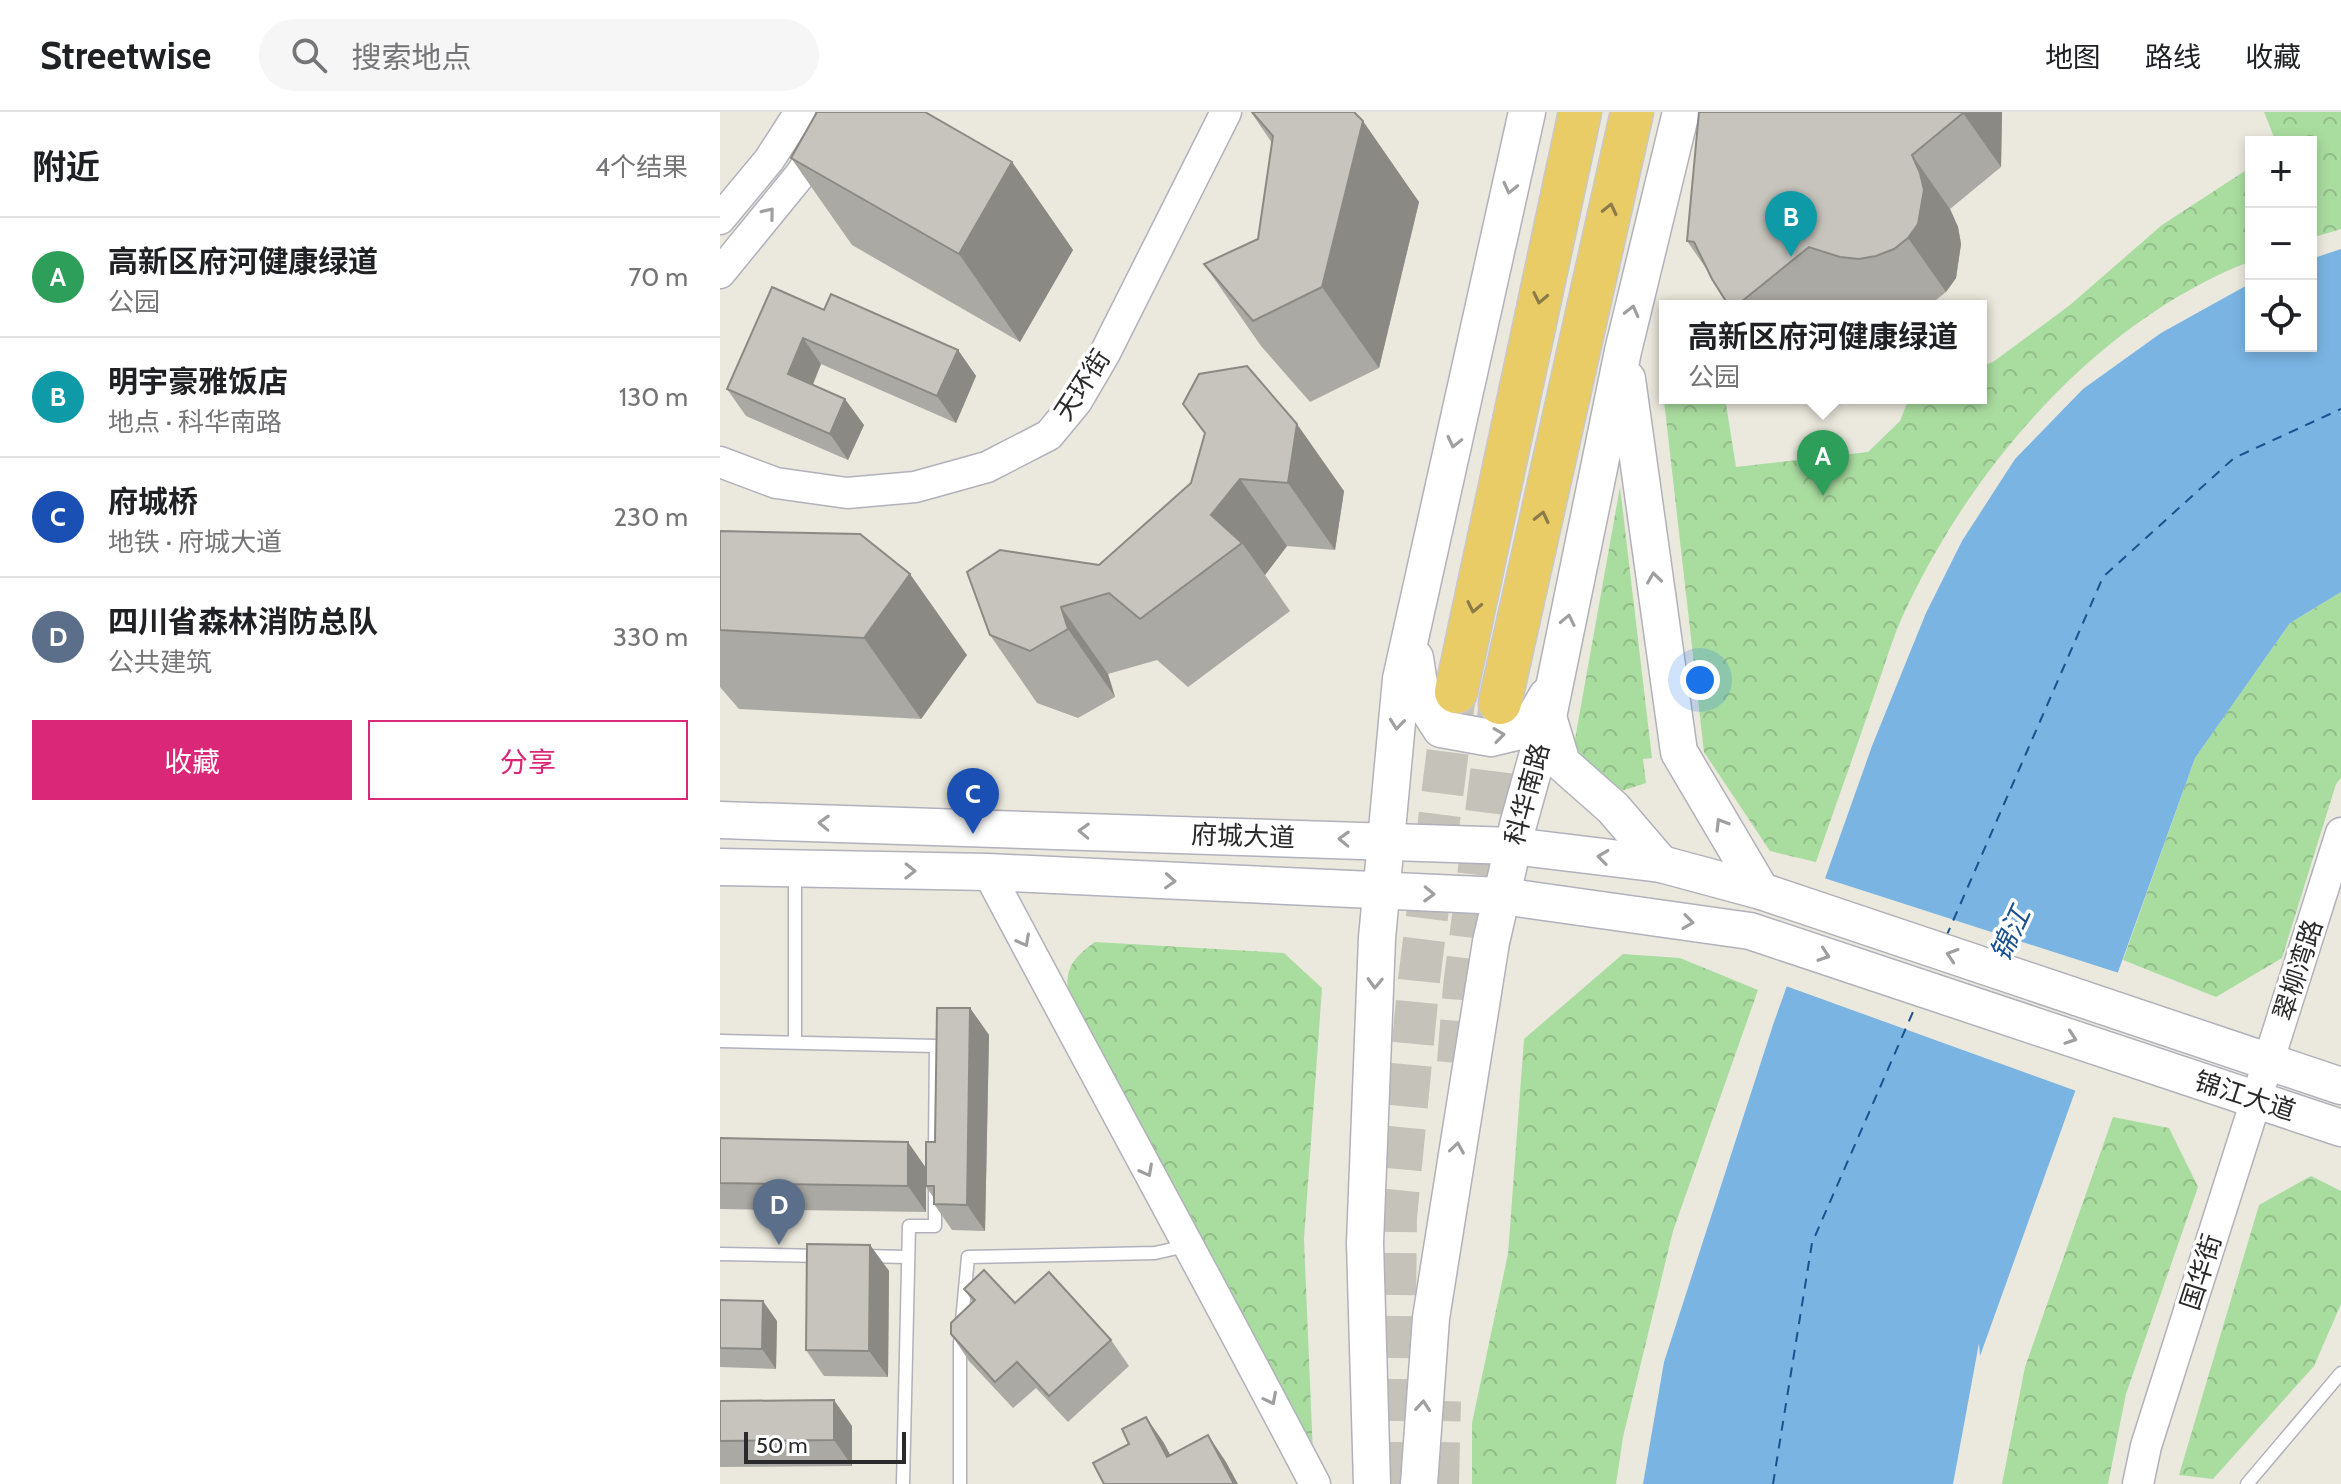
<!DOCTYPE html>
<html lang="zh">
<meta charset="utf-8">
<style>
body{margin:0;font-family:Cabin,"Noto Sans SC",sans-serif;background:#f6f6f6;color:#202124}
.controls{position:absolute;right:24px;top:24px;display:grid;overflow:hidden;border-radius:0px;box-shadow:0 4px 12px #0003}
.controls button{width:72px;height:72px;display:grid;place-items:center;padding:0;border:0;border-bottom:2px solid #e0e0e0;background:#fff;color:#202124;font:40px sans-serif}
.scale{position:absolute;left:24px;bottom:20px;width:162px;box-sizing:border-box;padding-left:8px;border:4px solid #2a2a2a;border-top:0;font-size:22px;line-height:28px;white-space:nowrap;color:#2a2a2a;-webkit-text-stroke:6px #fff;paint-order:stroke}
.you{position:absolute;left:980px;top:568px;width:28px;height:28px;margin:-20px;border:6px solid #fff;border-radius:50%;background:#1a73e8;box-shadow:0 0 0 12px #1a73e833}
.badge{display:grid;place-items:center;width:52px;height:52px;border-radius:50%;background:#db2777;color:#fff;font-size:26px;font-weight:700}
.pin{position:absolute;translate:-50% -66px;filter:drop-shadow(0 2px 4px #0008)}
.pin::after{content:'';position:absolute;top:42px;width:28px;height:24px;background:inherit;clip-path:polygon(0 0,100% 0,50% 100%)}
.popup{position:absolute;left:939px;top:188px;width:328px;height:104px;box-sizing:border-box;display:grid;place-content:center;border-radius:0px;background:#fff;filter:drop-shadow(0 2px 6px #0005);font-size:26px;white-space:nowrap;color:#757577}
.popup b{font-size:30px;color:#202124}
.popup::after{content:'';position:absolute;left:50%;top:100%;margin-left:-16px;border:16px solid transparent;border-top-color:#fff}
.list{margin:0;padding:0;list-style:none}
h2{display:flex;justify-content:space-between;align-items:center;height:104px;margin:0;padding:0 32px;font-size:34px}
h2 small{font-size:26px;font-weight:400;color:#757577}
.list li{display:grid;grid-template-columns:52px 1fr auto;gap:24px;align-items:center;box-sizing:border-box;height:120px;padding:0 32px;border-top:2px solid #e0e0e0}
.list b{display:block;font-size:30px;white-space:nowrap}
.list p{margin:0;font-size:26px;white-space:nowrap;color:#757577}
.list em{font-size:26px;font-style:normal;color:#757577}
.actions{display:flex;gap:16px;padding:24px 32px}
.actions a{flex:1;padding:18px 0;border:2px solid #db2777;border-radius:0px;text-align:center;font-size:28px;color:#db2777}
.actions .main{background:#db2777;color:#fff}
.icon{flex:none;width:44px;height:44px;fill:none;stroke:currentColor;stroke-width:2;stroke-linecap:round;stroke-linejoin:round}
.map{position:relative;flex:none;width:1621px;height:1372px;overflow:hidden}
header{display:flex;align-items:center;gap:48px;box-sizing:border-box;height:112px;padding:0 40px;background:#fff;border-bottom:2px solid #e0e0e0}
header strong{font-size:38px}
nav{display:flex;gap:44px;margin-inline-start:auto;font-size:28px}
.search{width:560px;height:72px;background:#f6f6f6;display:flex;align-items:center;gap:20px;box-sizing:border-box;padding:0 28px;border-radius:44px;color:#757577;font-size:30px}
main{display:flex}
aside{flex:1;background:#fff}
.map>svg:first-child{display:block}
.park{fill:url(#park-crowns)}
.water{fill:#7ab4e3}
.pier{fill:#ebe8dd}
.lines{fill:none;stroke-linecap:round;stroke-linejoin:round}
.ferry{stroke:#1a518f;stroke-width:2;stroke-dasharray:10 8;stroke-linecap:butt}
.trunk-tunnel{stroke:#c4c2b9;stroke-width:42;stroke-dasharray:42 21;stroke-linecap:butt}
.service-casing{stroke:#b1b1bc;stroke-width:15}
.tertiary-casing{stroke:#b1b1bc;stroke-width:33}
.secondary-casing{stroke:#b1b1bc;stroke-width:39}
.trunk-casing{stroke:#c8c8c8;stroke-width:45}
.service{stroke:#fff;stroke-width:12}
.tertiary{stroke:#fff;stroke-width:30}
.secondary{stroke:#fff;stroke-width:36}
.trunk{stroke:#eacc67;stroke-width:42}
.wall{fill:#aaa9a3}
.shaded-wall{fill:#8b8984}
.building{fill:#c6c4bd;stroke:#8b8984;stroke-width:2}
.oneway{stroke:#9f9f9f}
.oneway2{stroke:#8a7b48}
.labels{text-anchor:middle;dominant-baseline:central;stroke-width:7;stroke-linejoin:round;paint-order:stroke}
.street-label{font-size:26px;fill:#2a2a2a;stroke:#fff}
.water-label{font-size:28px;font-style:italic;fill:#1a518f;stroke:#fff}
</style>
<header>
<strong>Streetwise</strong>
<div class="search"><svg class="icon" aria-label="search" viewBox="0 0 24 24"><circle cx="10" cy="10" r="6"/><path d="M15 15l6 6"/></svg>搜索地点</div>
<nav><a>地图</a><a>路线</a><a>收藏</a></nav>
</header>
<main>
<aside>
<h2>附近<small>4个结果</small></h2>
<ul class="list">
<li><span class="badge" style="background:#2e9e5b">A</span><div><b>高新区府河健康绿道</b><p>公园</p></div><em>70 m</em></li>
<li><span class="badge" style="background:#0f9aa8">B</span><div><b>明宇豪雅饭店</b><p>地点 · 科华南路</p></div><em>130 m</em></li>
<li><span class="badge" style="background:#1a4fb4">C</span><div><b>府城桥</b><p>地铁 · 府城大道</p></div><em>230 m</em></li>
<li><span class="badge" style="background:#5c6f8a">D</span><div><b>四川省森林消防总队</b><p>公共建筑</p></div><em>330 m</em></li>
</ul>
<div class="actions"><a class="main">收藏</a><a>分享</a></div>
</aside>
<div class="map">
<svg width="1621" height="1372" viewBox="0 0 1621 1372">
<defs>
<pattern id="park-crowns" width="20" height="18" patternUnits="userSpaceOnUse" patternTransform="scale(2)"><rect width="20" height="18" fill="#a9dc9f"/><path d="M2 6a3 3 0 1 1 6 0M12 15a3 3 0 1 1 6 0" fill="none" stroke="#92bd89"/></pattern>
</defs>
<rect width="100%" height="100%" fill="#ebe8dd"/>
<!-- park -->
<g class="park">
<polygon points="1544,0 1621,0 1621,117 1591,126 1591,30 1556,30"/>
<path d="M1531 55V149C1378 208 1253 353 1185 499 1172 526 1164 556 1154 584 1135 640 1115 695 1096 750L1050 739 984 640 942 271 945 257V286H1005L1016 355 1148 340 1180 309 1189 286H1261V254L1273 250 1350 193 1442 113Z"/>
<polygon points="900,375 932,646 923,647 926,671 892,682 854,633"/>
<polygon points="1621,480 1621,666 1616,672 1562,846 1496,885 1403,848 1475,646 1570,511"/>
<path d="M375 830 564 841 602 876 584 1127 593 1343 350 896C345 861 345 852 375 830Z"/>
<polygon points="903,842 960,846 1038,878 953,1119 903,1325 896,1372 752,1372 752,1311 788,1142 804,927"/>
<polygon points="1393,1005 1449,1016 1478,1075 1406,1282 1388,1372 1282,1372 1305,1255"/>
<polygon points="1591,1064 1621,1079 1621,1192 1594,1254 1493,1367 1459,1363 1539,1093"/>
</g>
<!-- water -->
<polygon class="water" points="1621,137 1621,480 1570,511 1475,646 1260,1244 1259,1231 1233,1372 923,1372 944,1250 1053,913 1152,634 1206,501 1242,429 1295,347 1363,277 1441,221 1531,171 1531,234 1591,234 1591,147"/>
<!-- pier -->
<polygon class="pier" points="1101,765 1402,862 1359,980 1063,873"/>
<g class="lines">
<!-- ferry -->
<g class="ferry">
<polyline points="1226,825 1383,465 1514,346 1621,297"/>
<polyline points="1053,1372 1092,1131 1196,893"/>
</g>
<!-- trunk-tunnel -->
<g class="trunk-tunnel">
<polyline points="738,951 744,875 780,591"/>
<polyline points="673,1372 676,1105 699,868 735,581"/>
<polyline points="718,1372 720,1289"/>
</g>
<!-- service casing -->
<g class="service-casing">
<g id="service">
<polyline points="75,761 75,930"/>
<polyline points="0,929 216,934 215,1035"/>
<polyline points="0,1142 101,1144"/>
<polyline points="143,1144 187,1145"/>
<polyline points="183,1372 189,1114 215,1114 215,1077"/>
<polyline points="240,1372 240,1231 248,1145 435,1141 466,1134"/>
<polyline points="1527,1372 1621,1261"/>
</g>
</g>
<!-- tertiary casing -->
<g class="tertiary-casing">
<g id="tertiary">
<polyline points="0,107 49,48 80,0"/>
<polyline points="0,161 80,63 120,0"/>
<polyline points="0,350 56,371 127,381 195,375 267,355 329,323 357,289 384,243 506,0"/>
<path d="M268 760C376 964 488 1167 595 1372"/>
<polyline points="1418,1372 1426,1334 1621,721"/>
</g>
</g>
<!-- secondary casing -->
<g class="secondary-casing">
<g id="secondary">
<polyline points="907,267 959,640 1041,779"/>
<polyline points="695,546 701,586 721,617 771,626 808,617 827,584"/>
<polyline points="828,605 842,651 893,696 941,752"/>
<polyline points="0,708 793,734 941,752 1041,779 1621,974"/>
<polyline points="0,755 268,760 782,784 1030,819 1621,1016"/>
<polyline points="652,1372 645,1131 657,826 681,567 807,0"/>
<polyline points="699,1372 711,1206 771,830 798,713 828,605 903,239 961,0"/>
</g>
</g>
<!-- trunk casing -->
<g class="trunk-casing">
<g id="trunk">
<polyline points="736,580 860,0"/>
<polyline points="780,591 912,0"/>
</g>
</g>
<!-- service -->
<use href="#service" class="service"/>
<!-- tertiary -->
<use href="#tertiary" class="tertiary"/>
<!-- secondary -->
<use href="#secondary" class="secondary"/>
<!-- trunk -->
<use href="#trunk" class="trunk"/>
</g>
<!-- wall -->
<g class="wall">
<polygon points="531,0 634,0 699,90 659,256 590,290 541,234 484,152 538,127 552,31"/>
<polygon points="979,0 1282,0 1281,55 1230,97 1238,115 1241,132 1236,166 1226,180 1212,191 1204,194 1142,194 1127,189 1121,194 1009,194 988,159 967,129"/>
<polygon points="71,46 292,50 353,138 300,230 132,133"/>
<polygon points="104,198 238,238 256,264 236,311 101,252 93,273 144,313 128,348 26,304 7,277"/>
<polygon points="463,292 624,379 615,438 567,434 545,463 570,499 468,575 437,548 388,562 395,585 358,606 317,591 270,523 379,453 471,371 485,322"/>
<polygon points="0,419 247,543 201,607 19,597 0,575"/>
<polygon points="250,896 269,923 265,1119 232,1118 214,1092 214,1086 206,1075 206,1100 0,1097 0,1026 206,1055 215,1030"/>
<polygon points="150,1133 169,1159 168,1265 104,1264 86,1238"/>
<polygon points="244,1177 295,1191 391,1228 409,1254 348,1310 316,1276 293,1296 249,1249 231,1222 253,1190"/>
<polygon points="0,1188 57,1209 56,1257 0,1255"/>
<polygon points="0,1289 132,1314 132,1354 0,1355"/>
</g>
<!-- shaded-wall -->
<g class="shaded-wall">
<polygon points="1243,0 1282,0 1281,55 1243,1"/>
<polygon points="643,9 699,90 659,256 602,175"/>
<polygon points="1192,43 1230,97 1238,115 1241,132 1236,166 1226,180 1188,126"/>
<polygon points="292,50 353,138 300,230 239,142"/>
<polygon points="83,226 101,252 86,288 68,262"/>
<polygon points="238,238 256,264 236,311 217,284"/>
<polygon points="125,287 144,313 128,348 110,322"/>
<polygon points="577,312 624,379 615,438 568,371"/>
<polygon points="520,367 567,434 545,463 522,431 491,403"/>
<polygon points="190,462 247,543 201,607 144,526"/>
<polygon points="341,495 388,562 395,585 348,517"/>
<polygon points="250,896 269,923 265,1119 247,1093"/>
<polygon points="188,1030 206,1056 206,1100 188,1074"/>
<polygon points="150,1133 169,1159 168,1265 149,1239"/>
<polygon points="43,1189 57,1209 56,1257 42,1237"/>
<polygon points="114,1288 132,1314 132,1354 114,1328"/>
<polygon points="426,1305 444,1331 465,1371 447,1345"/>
<polygon points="488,1323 506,1350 518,1372 514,1372"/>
</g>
<!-- building -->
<g class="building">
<polygon points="97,0 205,0 292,50 239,142 71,46"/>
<polygon points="532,0 634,0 643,9 602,175 533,209 484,152 538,127 553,24"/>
<polygon points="979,0 1243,0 1243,1 1192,43 1200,61 1204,78 1198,112 1188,126 1174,137 1156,144 1139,147 1120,145 1089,135 1016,194 1009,194 992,167 974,130 967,129"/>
<polygon points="52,175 104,198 111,182 238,238 217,284 83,226 68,262 125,287 110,322 7,277"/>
<polygon points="527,254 577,312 568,371 520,367 491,403 522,431 420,507 389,481 341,495 348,517 310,539 270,523 247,460 280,438 379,453 471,371 485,321 463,292 479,262"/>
<polygon points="0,419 140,422 190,462 144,526 0,518"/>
<polygon points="217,896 250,896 247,1093 214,1092 214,1074 206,1074 206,1030 215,1030"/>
<polygon points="0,1026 188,1030 188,1074 0,1071"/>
<polygon points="87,1132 150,1133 149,1239 86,1238"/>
<polygon points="264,1158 295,1191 329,1160 391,1228 329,1284 297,1250 275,1270 231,1222 231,1211 255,1188 244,1177"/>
<polygon points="0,1188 43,1189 42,1237 0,1236"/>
<polygon points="114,1288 114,1328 0,1329 0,1289"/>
<polygon points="426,1305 447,1345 488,1323 514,1372 384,1372 373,1351 409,1332 402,1317"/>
</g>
<!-- one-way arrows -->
<defs><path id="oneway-chevron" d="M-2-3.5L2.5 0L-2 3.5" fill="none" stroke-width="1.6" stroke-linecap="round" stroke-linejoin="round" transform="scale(2)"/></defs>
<g class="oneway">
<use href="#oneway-chevron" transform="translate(790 76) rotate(103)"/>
<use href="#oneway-chevron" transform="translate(49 101) rotate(-51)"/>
<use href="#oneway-chevron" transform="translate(912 199) rotate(-76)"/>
<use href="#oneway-chevron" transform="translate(734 330) rotate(103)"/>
<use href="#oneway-chevron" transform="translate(934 466) rotate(-98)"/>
<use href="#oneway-chevron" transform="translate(848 508) rotate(-78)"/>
<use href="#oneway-chevron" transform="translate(677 612) rotate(96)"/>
<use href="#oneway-chevron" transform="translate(779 623) rotate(-8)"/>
<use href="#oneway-chevron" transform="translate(104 711) rotate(-178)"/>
<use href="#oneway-chevron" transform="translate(1001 712) rotate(-121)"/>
<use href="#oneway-chevron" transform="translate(364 719) rotate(-178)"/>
<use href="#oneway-chevron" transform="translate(624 727) rotate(-178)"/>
<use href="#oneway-chevron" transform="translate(883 745) rotate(-173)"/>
<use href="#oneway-chevron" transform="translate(190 759) rotate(1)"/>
<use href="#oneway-chevron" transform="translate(450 769) rotate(3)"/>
<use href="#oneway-chevron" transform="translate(709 782) rotate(2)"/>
<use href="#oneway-chevron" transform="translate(968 810) rotate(8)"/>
<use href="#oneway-chevron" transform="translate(304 829) rotate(62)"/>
<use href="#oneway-chevron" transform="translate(1104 843) rotate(19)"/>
<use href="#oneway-chevron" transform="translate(1232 843) rotate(-162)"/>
<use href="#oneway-chevron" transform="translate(655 871) rotate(92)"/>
<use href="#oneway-chevron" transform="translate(1351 926) rotate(19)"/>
<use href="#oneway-chevron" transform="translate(737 1036) rotate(-81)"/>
<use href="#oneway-chevron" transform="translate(427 1059) rotate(62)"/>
<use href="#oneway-chevron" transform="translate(551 1287) rotate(63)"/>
<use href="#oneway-chevron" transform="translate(703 1294) rotate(-85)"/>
</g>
<g class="oneway2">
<use href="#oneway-chevron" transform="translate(890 97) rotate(-77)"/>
<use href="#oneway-chevron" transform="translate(820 186) rotate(102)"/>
<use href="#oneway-chevron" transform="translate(822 405) rotate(-77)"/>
<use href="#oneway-chevron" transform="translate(754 495) rotate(102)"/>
</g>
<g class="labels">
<!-- street labels -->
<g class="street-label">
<text transform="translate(362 273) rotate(-57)">天环街</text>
<text transform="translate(807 682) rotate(-75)">科华南路</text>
<text transform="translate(523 724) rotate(2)">府城大道</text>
<text transform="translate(1578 858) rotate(-72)">翠柳湾路</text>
<text transform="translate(1525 984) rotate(18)">锦江大道</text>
<text transform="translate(1481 1160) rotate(-72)">国华街</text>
</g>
<!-- water labels -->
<g class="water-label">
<text transform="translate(1290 822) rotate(-65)">锦江</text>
</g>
</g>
</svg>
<div class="controls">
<button>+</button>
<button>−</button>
<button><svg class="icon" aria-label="locate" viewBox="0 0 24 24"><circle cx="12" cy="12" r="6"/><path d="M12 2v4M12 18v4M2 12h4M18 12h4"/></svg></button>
</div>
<div class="scale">50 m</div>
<div class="you"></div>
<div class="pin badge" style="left:1103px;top:384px;background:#2e9e5b">A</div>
<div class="popup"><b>高新区府河健康绿道</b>公园</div>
<div class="pin badge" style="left:1071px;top:145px;background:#0f9aa8">B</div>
<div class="pin badge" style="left:253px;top:722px;background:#1a4fb4">C</div>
<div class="pin badge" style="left:59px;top:1133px;background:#5c6f8a">D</div>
</div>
</main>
